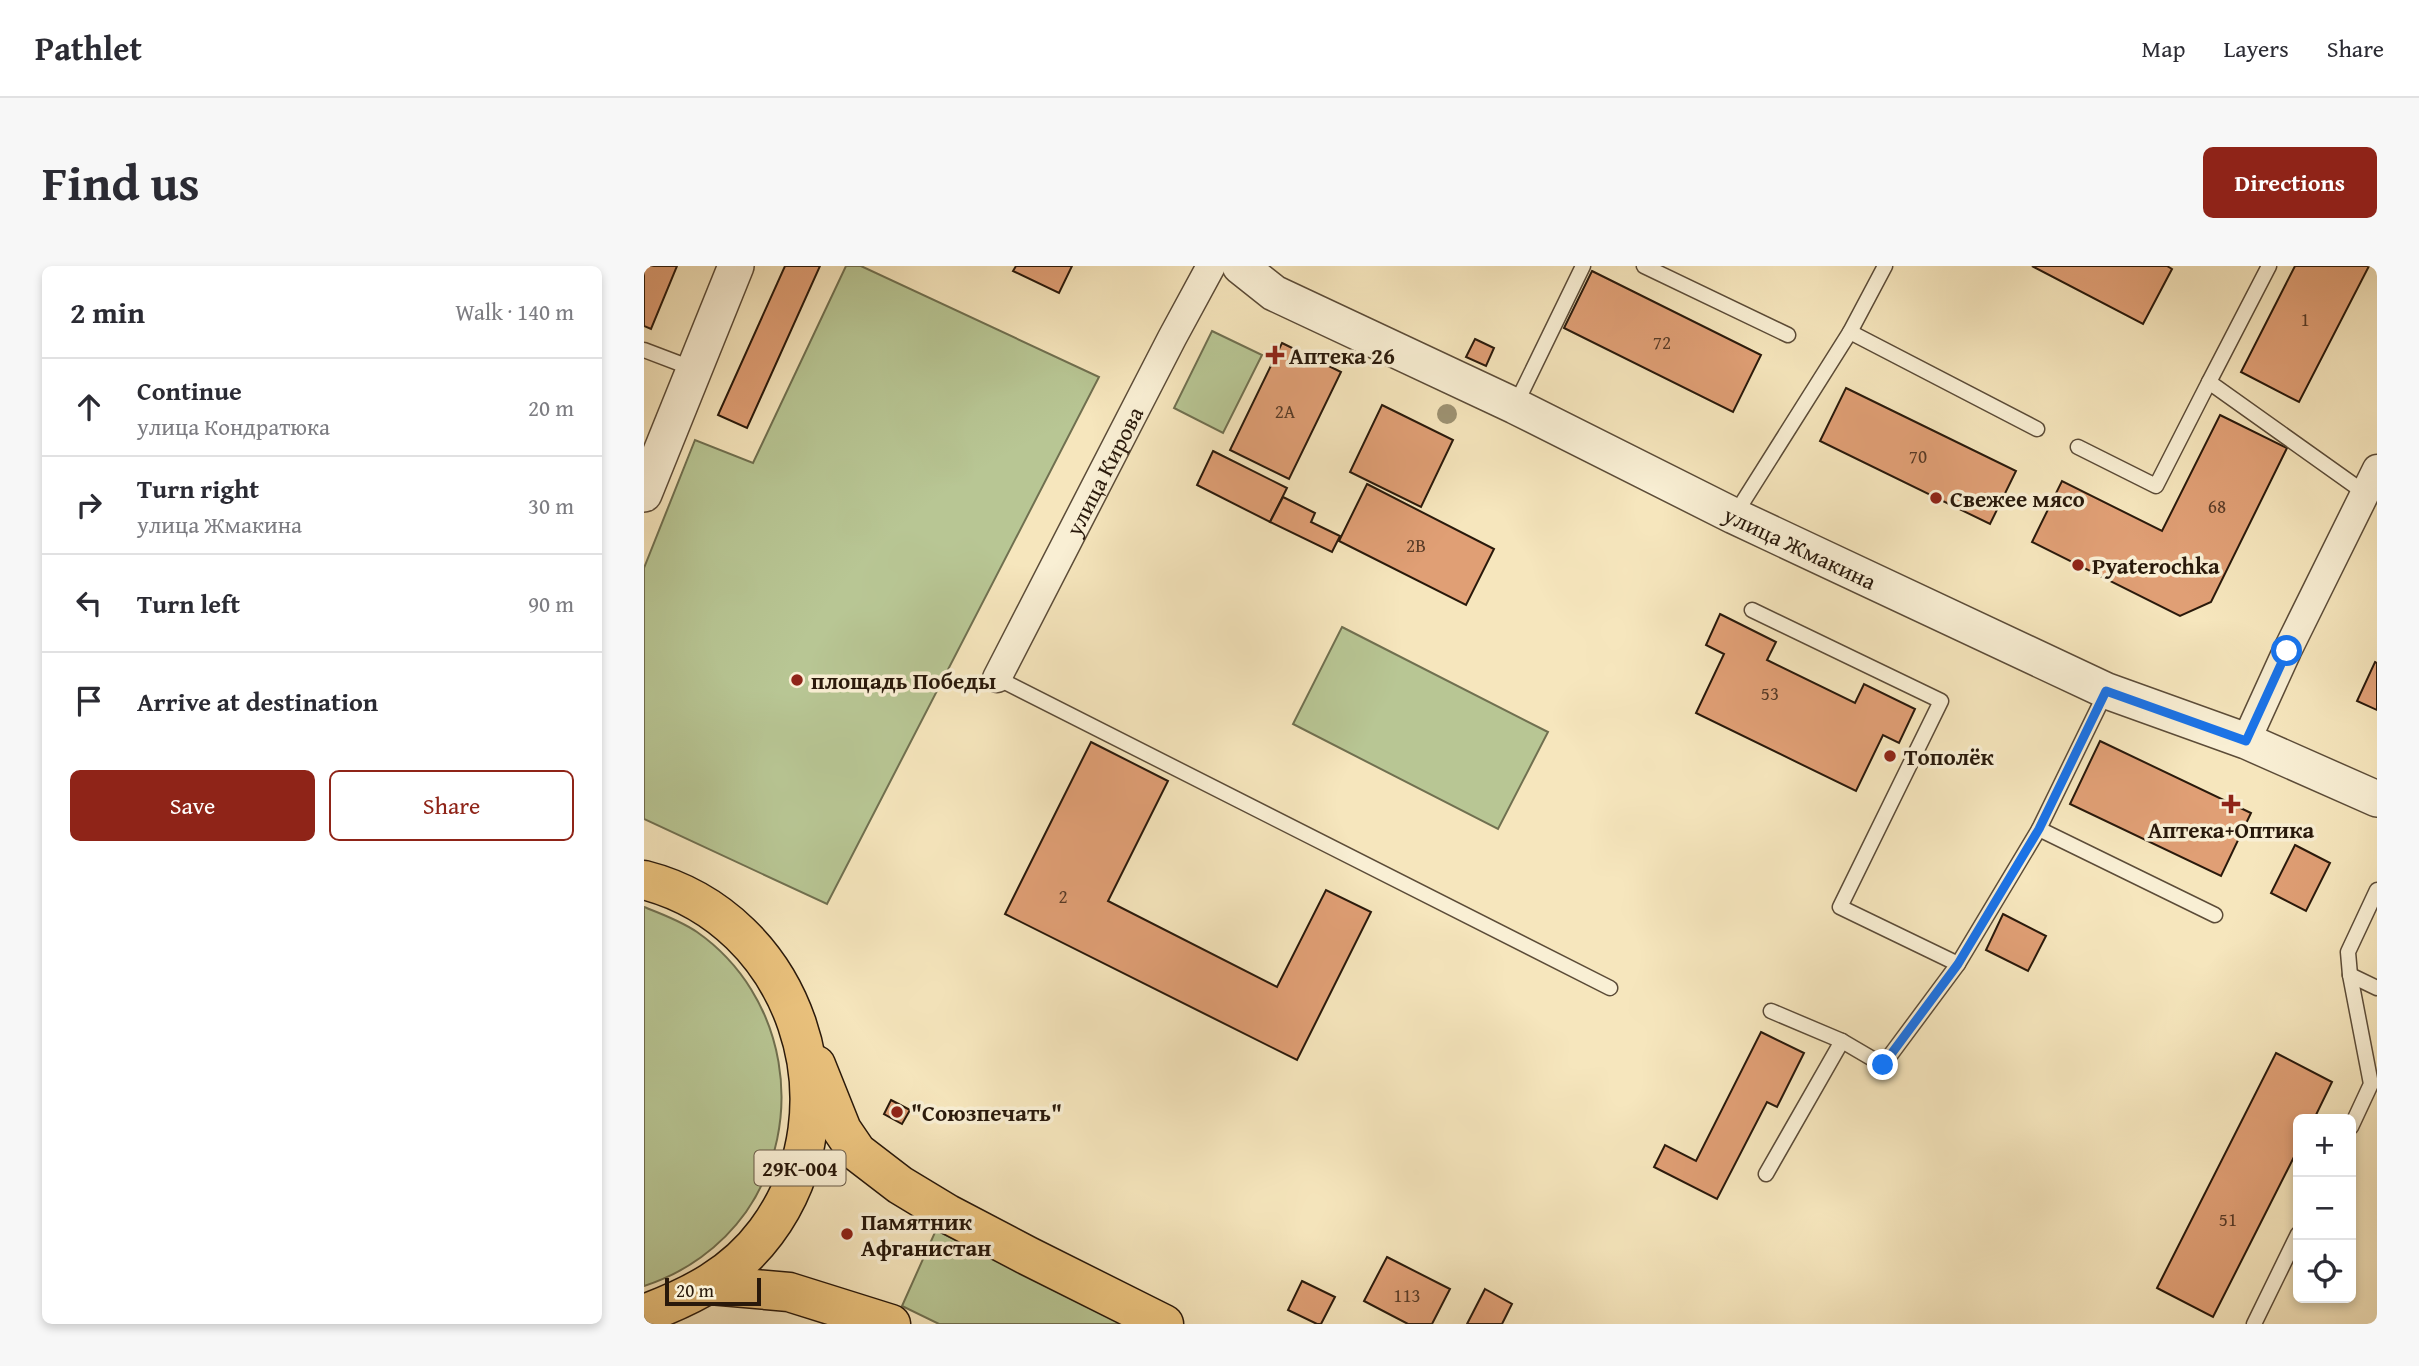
<!DOCTYPE html>
<meta charset="utf-8">
<style>
body{margin:0;font-family:"Gentium Book Plus",serif;background:#f7f7f7;color:#2b2b33}
.controls{position:absolute;right:21px;bottom:21px;display:grid;overflow:hidden;border-radius:10px;box-shadow:0 4px 10px #0003}
.controls button{width:63px;height:63px;display:grid;place-items:center;padding:0;border:0;border-bottom:2px solid #e1e1e2;background:#fff;color:#2b2b33;font:35px sans-serif}
.scale{position:absolute;left:21px;bottom:18px;width:96px;box-sizing:border-box;padding-left:7px;border:4px solid #29190b;border-top:0;font-size:19px;line-height:24px;white-space:nowrap;color:#29190b;-webkit-text-stroke:5px #f9efd4;paint-order:stroke}
.stop{position:absolute;width:21px;height:21px;margin:-16px;border:5px solid #1a73e8;border-radius:50%;background:#fff}
.stop.end{background:#1a73e8;border-color:#fff;box-shadow:0 2px 7px #0008}
.list{margin:0;padding:0;list-style:none}
h2{display:flex;justify-content:space-between;align-items:center;height:91px;margin:0;padding:0 28px;font-size:30px}
h2 small{font-size:23px;font-weight:400;color:#7c7c81}
.list li{display:grid;grid-template-columns:46px 1fr auto;gap:21px;align-items:center;box-sizing:border-box;height:98px;padding:0 28px;border-top:2px solid #e1e1e2}
.list b{display:block;font-size:26px;white-space:nowrap}
.list p{margin:0;font-size:23px;white-space:nowrap;color:#7c7c81}
.list em{font-size:23px;font-style:normal;color:#7c7c81}
.actions{display:flex;gap:14px;padding:21px 28px}
.actions a{flex:1;padding:16px 0;border:2px solid #8f2418;border-radius:10px;text-align:center;font-size:24px;color:#8f2418}
.actions .main{background:#8f2418;color:#fff}
.icon{flex:none;width:38px;height:38px;fill:none;stroke:currentColor;stroke-width:2;stroke-linecap:round;stroke-linejoin:round}
.map{position:relative;flex:none;width:1733px;height:1058px;overflow:hidden;border-radius:10px}
header{display:flex;align-items:center;gap:42px;box-sizing:border-box;height:98px;padding:0 35px;background:#fff;border-bottom:2px solid #e1e1e2}
header strong{font-size:33px}
nav{display:flex;gap:38px;margin-inline-start:auto;font-size:24px}
.intro{display:flex;align-items:center;justify-content:space-between;box-sizing:border-box;height:168px;padding:0 42px}
h1{margin:0;font-size:49px}
.button{padding:18px 32px;border-radius:10px;background:#8f2418;color:#fff;font-size:24px;font-weight:700}
main{display:flex;gap:42px;padding:0 42px}
aside{flex:1;background:#fff;border-radius:10px;box-shadow:0 4px 10px #0003}
.map>svg:first-child{display:block}
.green{fill:#b8c694;stroke:#707050;stroke-width:2}
.building{fill:#e09f75;stroke:#29190b;stroke-width:2}
.lines{fill:none;stroke-linecap:round;stroke-linejoin:round}
.service-casing{stroke:#5c4c38;stroke-width:17}
.minor-casing{stroke:#5c4c38;stroke-width:31}
.tertiary-casing{stroke:#5c4c38;stroke-width:38}
.primary-casing{stroke:#29190b;stroke-width:41}
.service{stroke:#f9efd4;stroke-width:14}
.minor{stroke:#f9efd4;stroke-width:28}
.tertiary{stroke:#f9efd4;stroke-width:35}
.primary{stroke:#ebc37e;stroke-width:38}
.tree{fill:#9d9272}
.route{stroke:#1a73e8;stroke-width:9}
.poi-dot{fill:#8f2418;stroke:#f9efd4;stroke-width:2.5}
.labels{text-anchor:middle;dominant-baseline:central;stroke-width:7;stroke-linejoin:round;paint-order:stroke}
.number-label{font-size:19px;fill:#573a26}
.shield{fill:#f9efd4;stroke:#675947;stroke-width:2}
.shield-label{font-size:21px;font-weight:bold;fill:#29190b}
.poi-label{font-size:23px;font-weight:bold;fill:#29190b;stroke:#f9efd4;text-anchor:start}
.street-label{font-size:23px;fill:#29190b;stroke:#f9efd4}
</style>
<header>
<strong>Pathlet</strong>
<nav><a>Map</a><a>Layers</a><a>Share</a></nav>
</header>
<div class="intro"><h1>Find us</h1><a class="button">Directions</a></div>
<main>
<aside>
<h2>2 min<small>Walk · 140 m</small></h2>
<ul class="list">
<li><svg class="icon" aria-label="ahead" viewBox="0 0 24 24"><path d="M12 20V5M6 11l6-6 6 6"/></svg><div><b>Continue</b><p>улица Кондратюка</p></div><em>20 m</em></li>
<li><svg class="icon" aria-label="right" viewBox="0 0 24 24"><path d="M7 20v-9h11M14 6l5 5-5 5"/></svg><div><b>Turn right</b><p>улица Жмакина</p></div><em>30 m</em></li>
<li><svg class="icon" aria-label="left" viewBox="0 0 24 24"><path d="M17 20v-9H6M10 6l-5 5 5 5"/></svg><div><b>Turn left</b></div><em>90 m</em></li>
<li><svg class="icon" aria-label="arrive" viewBox="0 0 24 24"><path d="M6 21V4h12l-3 4 3 4H6"/></svg><div><b>Arrive at destination</b></div></li>
</ul>
<div class="actions"><a class="main">Save</a><a>Share</a></div>
</aside>
<div class="map">
<svg width="1733" height="1058" viewBox="0 0 1733 1058">
<rect width="100%" height="100%" fill="#f6e6bd"/>
<filter id="stains"><feTurbulence type="fractalNoise" baseFrequency=".00286" numOctaves="4"/><feColorMatrix values="0 0 0 0 .2 0 0 0 0 .09 0 0 0 0 .02 0 0 0 .5 -.17"/></filter>
<radialGradient id="worn" r=".72"><stop offset=".6" stop-color="#630" stop-opacity="0"/><stop offset="1" stop-color="#630" stop-opacity=".3"/></radialGradient>
<!-- green -->
<g class="green">
<polygon points="202,0 217,0 455,111 183,638 0,553 0,302 51,174 109,197"/>
<polygon points="568,65 618,89 579,167 530,142"/>
<polygon points="698,361 904,466 854,563 649,458"/>
<path d="M0 641C18 648 37 655 53 666 143 729 164 856 102 946 77 981 41 1007 0 1020Z"/>
<polygon points="292,964 479,1058 295,1058 258,1040"/>
</g>
<!-- building -->
<g class="building">
<polygon points="0,0 33,0 7,63 0,60"/>
<polygon points="141,0 176,0 103,162 74,149"/>
<polygon points="372,0 428,0 415,27 369,5"/>
<polygon points="1388,0 1523,0 1528,3 1499,58"/>
<polygon points="1651,0 1725,0 1655,136 1597,106"/>
<polygon points="948,5 1117,89 1089,146 920,62"/>
<polygon points="831,73 850,82 842,100 822,91"/>
<polygon points="638,77 697,106 645,213 586,184"/>
<polygon points="1202,122 1372,205 1346,258 1176,175"/>
<polygon points="738,139 809,174 777,241 706,206"/>
<polygon points="1576,149 1643,182 1567,336 1536,350 1388,276 1418,215 1518,265"/>
<polygon points="569,185 643,222 626,256 553,219"/>
<polygon points="723,218 850,283 822,339 695,275"/>
<polygon points="639,231 671,247 667,256 696,270 688,286 626,256"/>
<polygon points="1076,348 1132,376 1123,394 1211,437 1220,418 1271,443 1255,477 1239,469 1212,525 1052,447 1080,388 1062,379"/>
<polygon points="1731,396 1733,397 1733,444 1713,435"/>
<polygon points="1456,475 1607,547 1577,610 1426,538"/>
<polygon points="447,476 524,515 464,635 633,721 682,624 727,646 653,794 361,648"/>
<polygon points="1651,579 1686,597 1662,645 1627,627"/>
<polygon points="1359,648 1402,670 1384,705 1342,684"/>
<polygon points="1117,766 1160,787 1133,841 1123,836 1073,933 1010,901 1021,879 1052,895"/>
<polygon points="1632,787 1688,816 1670,853 1654,853 1654,883 1569,1051 1513,1022"/>
<polygon points="247,834 266,844 258,858 240,848"/>
<polygon points="743,991 806,1023 788,1058 764,1058 720,1035"/>
<polygon points="658,1015 691,1031 677,1058 673,1058 644,1044"/>
<polygon points="841,1023 868,1038 858,1058 823,1058"/>
</g>
<g class="lines">
<!-- service casing -->
<g class="service-casing">
<g id="service">
<polyline points="1000,0 1144,69"/>
<polyline points="1206,66 1393,163"/>
<polyline points="0,84 50,103"/>
<polyline points="1565,116 1625,0"/>
<polyline points="871,140 939,0"/>
<polyline points="1434,181 1512,220 1565,116 1721,227"/>
<polyline points="1090,250 1206,66 1241,0"/>
<polyline points="1108,344 1297,435 1196,641 1314,698"/>
<polyline points="353,412 966,722"/>
<polyline points="1395,563 1571,649"/>
<polyline points="1706,709 1733,722"/>
<polyline points="1127,745 1198,775 1239,799 1314,698 1395,563 1462,426"/>
<polyline points="1707,861 1727,818 1706,709 1704,686 1733,624"/>
<polyline points="1122,908 1198,775"/>
<polyline points="1610,1058 1654,968"/>
</g>
</g>
<!-- minor casing -->
<g class="minor-casing">
<g id="minor">
<path id="s1" d="M353 412 528 72 567 0"/>
<polyline points="1602,475 1643,385 1733,203"/>
</g>
</g>
<!-- tertiary casing -->
<g class="tertiary-casing">
<g id="tertiary">
<path id="s2" d="M596 0 630 27 871 140 1090 250 1463 425 1602 475 1733 533"/>
<polyline points="0,228 92,0"/>
</g>
</g>
<!-- primary casing -->
<g class="primary-casing">
<g id="primary">
<path d="M0 614C152 653 215 841 122 966 90 1009 48 1030 0 1048"/>
<polyline points="172,799 198,864 213,886 256,919 304,948 384,990 520,1058"/>
<polyline points="66,1019 145,1026 247,1058"/>
</g>
</g>
<!-- service -->
<use href="#service" class="service"/>
<!-- minor -->
<use href="#minor" class="minor"/>
<!-- tertiary -->
<use href="#tertiary" class="tertiary"/>
<!-- primary -->
<use href="#primary" class="primary"/>
</g>
<!-- trees -->
<circle class="tree" cx="803" cy="148" r="10"/>
<g class="lines">
<!-- route -->
<polyline class="route" points="1239,799 1314,698 1395,563 1462,425 1602,475 1643,385"/>
</g>
<!-- markers -->
<g class="poi-dot">
<path d="M627.5 78.5h7v7h7v7h-7v7h-7v-7h-7v-7h7z"/>
<circle cx="1292" cy="232" r="7"/>
<circle cx="1434" cy="299" r="7"/>
<circle cx="153" cy="414" r="7"/>
<circle cx="1246" cy="490" r="7"/>
<path d="M1583.5 527.5h7v7h7v7h-7v7h-7v-7h-7v-7h7z"/>
<circle cx="253" cy="846" r="7"/>
<circle cx="203" cy="968" r="7"/>
</g>
<g class="labels">
<!-- number labels -->
<g class="number-label">
<text x="1661" y="53">1</text>
<text x="1018" y="76">72</text>
<text x="641" y="145">2А</text>
<text x="1274" y="190">70</text>
<text x="1573" y="240">68</text>
<text x="772" y="279">2В</text>
<text x="1126" y="427">53</text>
<text x="419" y="630">2</text>
<text x="1584" y="953">51</text>
<text x="763" y="1029">113</text>
</g>
<!-- shield labels -->
<rect class="shield" x="110.5" y="884.5" width="91" height="35" rx="5"/>
<g class="shield-label">
<text x="156" y="902">29К-004</text>
</g>
<!-- poi labels -->
<g class="poi-label">
<text x="645" y="89">Аптека 26</text>
<text x="1306" y="232">Свежее мясо</text>
<text x="1448" y="299">Pyaterochka</text>
<text x="167" y="414">площадь Победы</text>
<text x="1260" y="490">Тополёк</text>
<text x="1587" y="563" text-anchor="middle">Аптека+Оптика</text>
<text x="267" y="846">"Союзпечать"</text>
<text x="217" y="955">Памятник<tspan x="217" dy="26">Афганистан</tspan></text>
</g>
<!-- street labels -->
<g class="street-label">
<text stroke="none"><textPath href="#s1" startOffset="233">улица Кирова</textPath></text>
<text stroke="none"><textPath href="#s2" startOffset="628">улица Жмакина</textPath></text>
</g>
</g>
<rect width="100%" height="100%" filter="url(#stains)"/>
<rect width="100%" height="100%" fill="url(#worn)"/>
</svg>
<div class="controls">
<button>+</button>
<button>−</button>
<button><svg class="icon" aria-label="locate" viewBox="0 0 24 24"><circle cx="12" cy="12" r="6"/><path d="M12 2v4M12 18v4M2 12h4M18 12h4"/></svg></button>
</div>
<div class="scale">20 m</div>
<div class="stop" style="left:1643px;top:385px"></div>
<div class="stop end" style="left:1239px;top:799px"></div>
</div>
</main>
